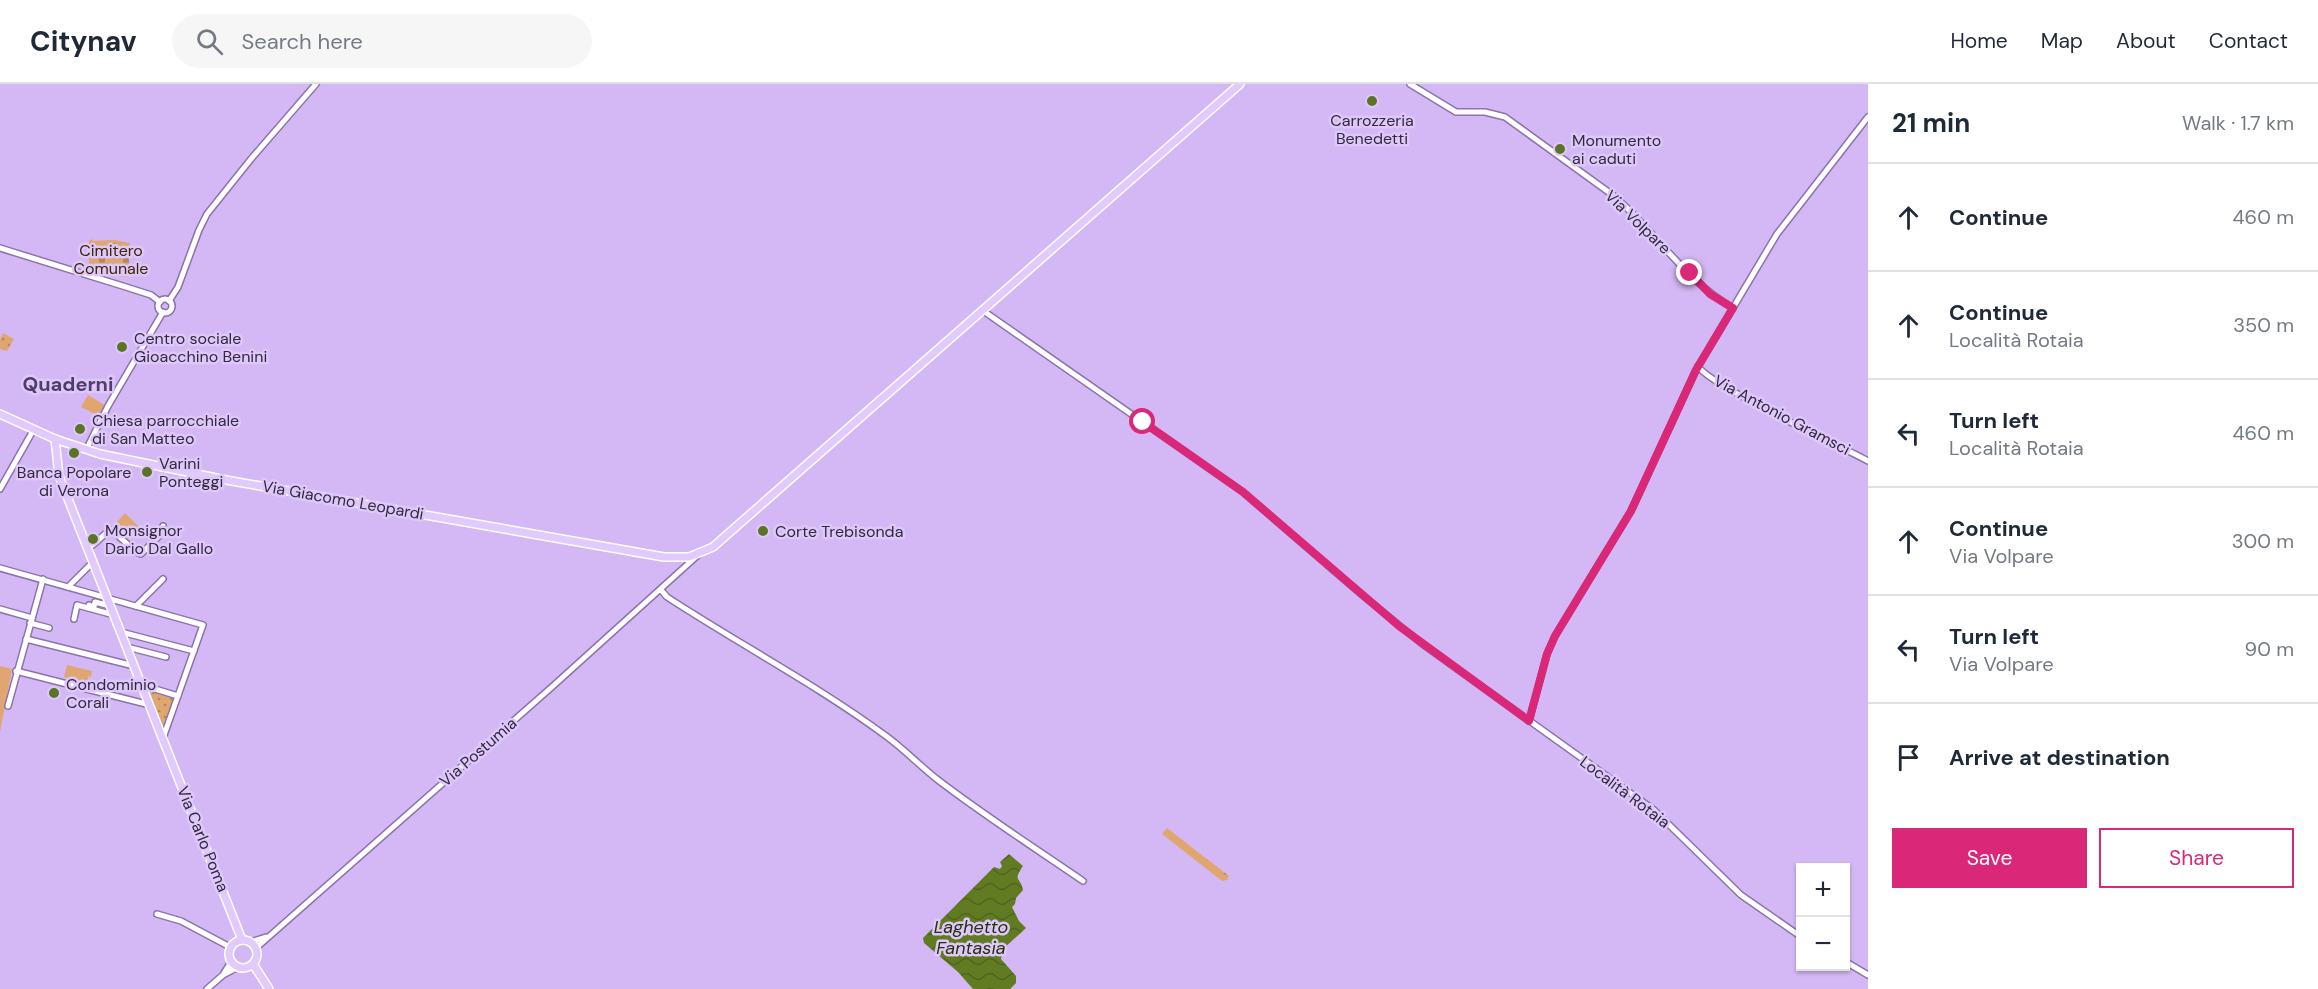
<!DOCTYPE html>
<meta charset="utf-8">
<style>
body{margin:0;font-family:"DM Sans",sans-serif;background:#f6f6f7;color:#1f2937}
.controls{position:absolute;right:18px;bottom:18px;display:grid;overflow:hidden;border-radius:0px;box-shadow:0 2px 4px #0004}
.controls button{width:54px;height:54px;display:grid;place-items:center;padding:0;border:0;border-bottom:2px solid #e0e1e3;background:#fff;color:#1f2937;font:30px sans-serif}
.stop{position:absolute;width:18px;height:18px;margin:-14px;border:4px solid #db2777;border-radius:50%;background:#fff}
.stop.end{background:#db2777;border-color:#fff;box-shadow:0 2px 6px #0008}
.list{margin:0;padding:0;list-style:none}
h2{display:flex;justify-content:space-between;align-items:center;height:78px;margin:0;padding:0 24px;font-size:26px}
h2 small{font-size:20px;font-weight:400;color:#747a83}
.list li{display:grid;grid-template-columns:39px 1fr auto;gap:18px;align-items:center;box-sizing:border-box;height:108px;padding:0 24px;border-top:2px solid #e0e1e3}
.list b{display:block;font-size:22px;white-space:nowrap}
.list p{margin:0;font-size:20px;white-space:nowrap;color:#747a83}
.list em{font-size:20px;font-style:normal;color:#747a83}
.actions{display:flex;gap:12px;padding:18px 24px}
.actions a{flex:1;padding:14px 0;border:2px solid #db2777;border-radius:0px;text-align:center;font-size:21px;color:#db2777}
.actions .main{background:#db2777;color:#fff}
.icon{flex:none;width:33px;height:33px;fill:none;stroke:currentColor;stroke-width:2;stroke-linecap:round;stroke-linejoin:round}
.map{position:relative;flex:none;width:1868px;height:905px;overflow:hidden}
header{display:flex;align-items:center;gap:36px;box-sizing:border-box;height:84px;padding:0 30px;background:#fff;border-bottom:2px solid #e0e1e3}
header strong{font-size:28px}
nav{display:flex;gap:33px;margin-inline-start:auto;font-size:21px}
.search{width:420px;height:54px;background:#f6f6f7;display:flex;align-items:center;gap:15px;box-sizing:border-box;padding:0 21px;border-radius:33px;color:#747a83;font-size:22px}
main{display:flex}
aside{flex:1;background:#fff}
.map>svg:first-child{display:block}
.grass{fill:url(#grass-dots)}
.forest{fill:url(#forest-firs)}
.cemetery{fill:url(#cemetery-stones)}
.park{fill:#dfa66f}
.water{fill:url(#water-waves)}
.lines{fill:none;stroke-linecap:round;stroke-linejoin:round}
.minor-casing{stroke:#8c73ab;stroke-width:8}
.major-casing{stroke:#fff;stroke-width:10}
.minor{stroke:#fff;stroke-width:5}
.major{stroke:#e2c9fe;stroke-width:7}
.route{stroke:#db2777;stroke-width:8}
.poi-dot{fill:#5b7325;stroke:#ddc8f9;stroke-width:2}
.labels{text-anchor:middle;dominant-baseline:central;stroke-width:5;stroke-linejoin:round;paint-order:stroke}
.poi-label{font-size:16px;fill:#332840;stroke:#ddc8f9;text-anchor:start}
.street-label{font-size:16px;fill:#332840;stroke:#ddc8f9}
.park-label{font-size:16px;fill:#3f2405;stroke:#ddc8f9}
.water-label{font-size:18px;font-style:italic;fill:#25310c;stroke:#ddc8f9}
.quarter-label{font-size:20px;font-weight:bold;fill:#543b6f;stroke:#ddc8f9}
</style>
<header>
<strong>Citynav</strong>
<div class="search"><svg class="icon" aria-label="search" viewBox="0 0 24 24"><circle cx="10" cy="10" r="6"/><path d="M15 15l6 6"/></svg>Search here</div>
<nav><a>Home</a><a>Map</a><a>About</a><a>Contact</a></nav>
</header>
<main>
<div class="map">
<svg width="1868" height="905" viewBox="0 0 1868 905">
<defs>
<pattern id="grass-dots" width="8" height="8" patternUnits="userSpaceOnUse" patternTransform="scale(1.5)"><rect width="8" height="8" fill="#dfa66f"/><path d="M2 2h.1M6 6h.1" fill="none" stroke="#b5875d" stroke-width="1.8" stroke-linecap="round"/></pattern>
<pattern id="forest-firs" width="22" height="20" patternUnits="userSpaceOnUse" patternTransform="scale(1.5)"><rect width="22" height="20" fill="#dfa66f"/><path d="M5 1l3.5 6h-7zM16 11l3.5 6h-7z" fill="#b5875d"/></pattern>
<pattern id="cemetery-stones" width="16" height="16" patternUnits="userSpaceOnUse" patternTransform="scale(1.5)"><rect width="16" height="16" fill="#dfa66f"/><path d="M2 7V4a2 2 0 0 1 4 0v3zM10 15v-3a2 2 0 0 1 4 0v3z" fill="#b5875d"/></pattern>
<pattern id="water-waves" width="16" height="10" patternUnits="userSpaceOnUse" patternTransform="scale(1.5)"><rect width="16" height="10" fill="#607b22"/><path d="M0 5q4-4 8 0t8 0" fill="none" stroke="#50651f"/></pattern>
</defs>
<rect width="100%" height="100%" fill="#d3b8f5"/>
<!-- grass -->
<g class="grass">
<polygon points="3,249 14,255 7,267 0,265 0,256"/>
<polygon points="146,604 176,613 163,644"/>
</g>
<!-- forest -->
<polygon class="forest" points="1167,744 1229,792 1227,796 1222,797 1162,750"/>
<!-- cemetery -->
<polygon class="cemetery" points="91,155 93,157 114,156 130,159 128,193 94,191 95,182 89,181 89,157"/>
<!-- park -->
<g class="park">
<polygon points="88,311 106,322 99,332 81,323"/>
<polygon points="125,429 139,443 131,451 117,438"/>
<polygon points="67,581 92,587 91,593 88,592 89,600 64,593"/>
<polygon points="0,582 12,585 0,648"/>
</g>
<!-- water -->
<path class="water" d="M1009 770 1023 782C1012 798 1021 793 1023 806L1016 814 1015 820 1012 823 1019 837 1026 844 1003 865 1001 875 1016 892V899L1010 905H973L958 888 924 859 923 854 994 783 1000 785 1002 782 1000 778Z"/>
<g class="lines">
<!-- minor casing -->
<g class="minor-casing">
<g id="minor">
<path d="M1410 0 1456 28H1485L1505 33 1614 112C1655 147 1686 198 1733 224"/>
<polyline points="0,164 126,203 151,211 160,218"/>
<circle cx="165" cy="222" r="7"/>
<polyline points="169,217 178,203 199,146 207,130 251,75 316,0"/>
<polyline points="982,226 1243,408 1361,510 1421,559 1654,726 1741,811 1800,852"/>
<path d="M1698 282C1707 300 1842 363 1868 377"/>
<polyline points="86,366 108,322 163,228"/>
<polyline points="0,405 34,345"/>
<path d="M87 464C98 460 102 449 112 446L136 468 141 470 161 450 163 442"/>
<polyline points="0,484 203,541 163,654"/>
<polyline points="68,503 93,478"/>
<path d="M661 506 667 513C739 560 817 601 886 652 904 665 920 682 938 696 985 732 1035 764 1083 797"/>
<polyline points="89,521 94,523 95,518 110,522"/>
<polyline points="136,522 163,495"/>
<polyline points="0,525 32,534"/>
<polyline points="74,535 77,521 114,531"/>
<polyline points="30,539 49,544"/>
<polyline points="121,548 194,567"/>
<polyline points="26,555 134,582"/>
<polyline points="127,563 166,573"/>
<polyline points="16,587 150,621"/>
<polyline points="142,601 178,612"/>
<polyline points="8,622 43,495"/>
<polyline points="1529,637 1547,570 1555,552 1631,427 1696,286 1777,150 1868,33"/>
<polyline points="157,830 181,837 230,863"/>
<polyline points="251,858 266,853"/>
<polyline points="256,864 553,602 698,471"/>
<polyline points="1846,878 1868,891"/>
<polyline points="224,889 231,878"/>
<polyline points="207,905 223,891 238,883"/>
</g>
</g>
<!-- major casing -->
<g class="major-casing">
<g id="major">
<polyline points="0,330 55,355 100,370 226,396 664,473 689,473 713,463 1240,0"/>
<polyline points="55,355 59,392 242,856"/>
<circle cx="243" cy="870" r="14"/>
<polyline points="253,880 269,905"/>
</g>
</g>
<!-- minor -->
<use href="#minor" class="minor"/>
<!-- major -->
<use href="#major" class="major"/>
</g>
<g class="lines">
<!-- route -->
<polyline class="route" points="1143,338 1243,408 1399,542 1529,637 1547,570 1555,552 1631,427 1696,286 1733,224 1710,210 1690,189"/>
</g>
<!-- markers -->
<g class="poi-dot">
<circle cx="1372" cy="17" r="6"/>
<circle cx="1560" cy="65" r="6"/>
<circle cx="122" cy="263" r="6"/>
<circle cx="80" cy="345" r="6"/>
<circle cx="74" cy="369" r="6"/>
<circle cx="147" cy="388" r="6"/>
<circle cx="763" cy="447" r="6"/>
<circle cx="93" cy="455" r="6"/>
<circle cx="54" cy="609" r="6"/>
</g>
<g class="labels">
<!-- poi labels -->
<g class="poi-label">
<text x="1372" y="36" text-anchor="middle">Carrozzeria<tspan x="1372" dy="18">Benedetti</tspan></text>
<text x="1572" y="56">Monumento<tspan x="1572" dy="18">ai caduti</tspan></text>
<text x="134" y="254">Centro sociale<tspan x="134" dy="18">Gioacchino Benini</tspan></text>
<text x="92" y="336">Chiesa parrocchiale<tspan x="92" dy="18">di San Matteo</tspan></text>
<text x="159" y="379">Varini<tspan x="159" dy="18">Ponteggi</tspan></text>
<text x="74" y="388" text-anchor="middle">Banca Popolare<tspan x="74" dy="18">di Verona</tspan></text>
<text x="105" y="446">Monsignor<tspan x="105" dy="18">Dario Dal Gallo</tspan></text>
<text x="775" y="447">Corte Trebisonda</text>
<text x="66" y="600">Condominio<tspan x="66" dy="18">Corali</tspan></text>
</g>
<!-- street labels -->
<g class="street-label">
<text transform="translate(1638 138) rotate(44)">Via Volpare</text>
<text transform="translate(1782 331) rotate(28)">Via Antonio Gramsci</text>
<text transform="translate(343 416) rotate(10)">Via Giacomo Leopardi</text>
<text transform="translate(478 668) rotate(-41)">Via Postumia</text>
<text transform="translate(1625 708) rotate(37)">Località Rotaia</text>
<text transform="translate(203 755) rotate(68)">Via Carlo Poma</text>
</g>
<!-- park labels -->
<g class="park-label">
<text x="111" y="166">Cimitero<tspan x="111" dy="18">Comunale</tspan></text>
</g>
<!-- water labels -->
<g class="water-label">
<text x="971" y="843">Laghetto<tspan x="971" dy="21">Fantasia</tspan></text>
</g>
<!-- quarter labels -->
<g class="quarter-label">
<text x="68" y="300">Quaderni</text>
</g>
</g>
</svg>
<div class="controls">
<button>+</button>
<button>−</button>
</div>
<div class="stop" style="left:1143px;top:338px"></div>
<div class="stop end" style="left:1690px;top:189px"></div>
</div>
<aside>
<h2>21 min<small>Walk · 1.7 km</small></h2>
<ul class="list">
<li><svg class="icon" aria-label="ahead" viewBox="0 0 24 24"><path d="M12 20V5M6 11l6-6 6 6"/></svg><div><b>Continue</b></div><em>460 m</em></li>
<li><svg class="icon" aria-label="ahead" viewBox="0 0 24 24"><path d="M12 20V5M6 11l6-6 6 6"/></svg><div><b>Continue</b><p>Località Rotaia</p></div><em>350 m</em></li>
<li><svg class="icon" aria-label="left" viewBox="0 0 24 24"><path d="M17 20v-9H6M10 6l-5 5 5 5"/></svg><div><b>Turn left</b><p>Località Rotaia</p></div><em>460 m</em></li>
<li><svg class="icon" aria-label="ahead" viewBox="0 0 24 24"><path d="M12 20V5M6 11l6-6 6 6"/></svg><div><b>Continue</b><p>Via Volpare</p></div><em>300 m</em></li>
<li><svg class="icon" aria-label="left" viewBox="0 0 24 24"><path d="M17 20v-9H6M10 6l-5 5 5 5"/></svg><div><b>Turn left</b><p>Via Volpare</p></div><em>90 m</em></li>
<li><svg class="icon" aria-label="arrive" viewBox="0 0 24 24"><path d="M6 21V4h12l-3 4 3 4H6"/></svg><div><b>Arrive at destination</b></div></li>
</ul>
<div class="actions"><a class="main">Save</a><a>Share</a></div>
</aside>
</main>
